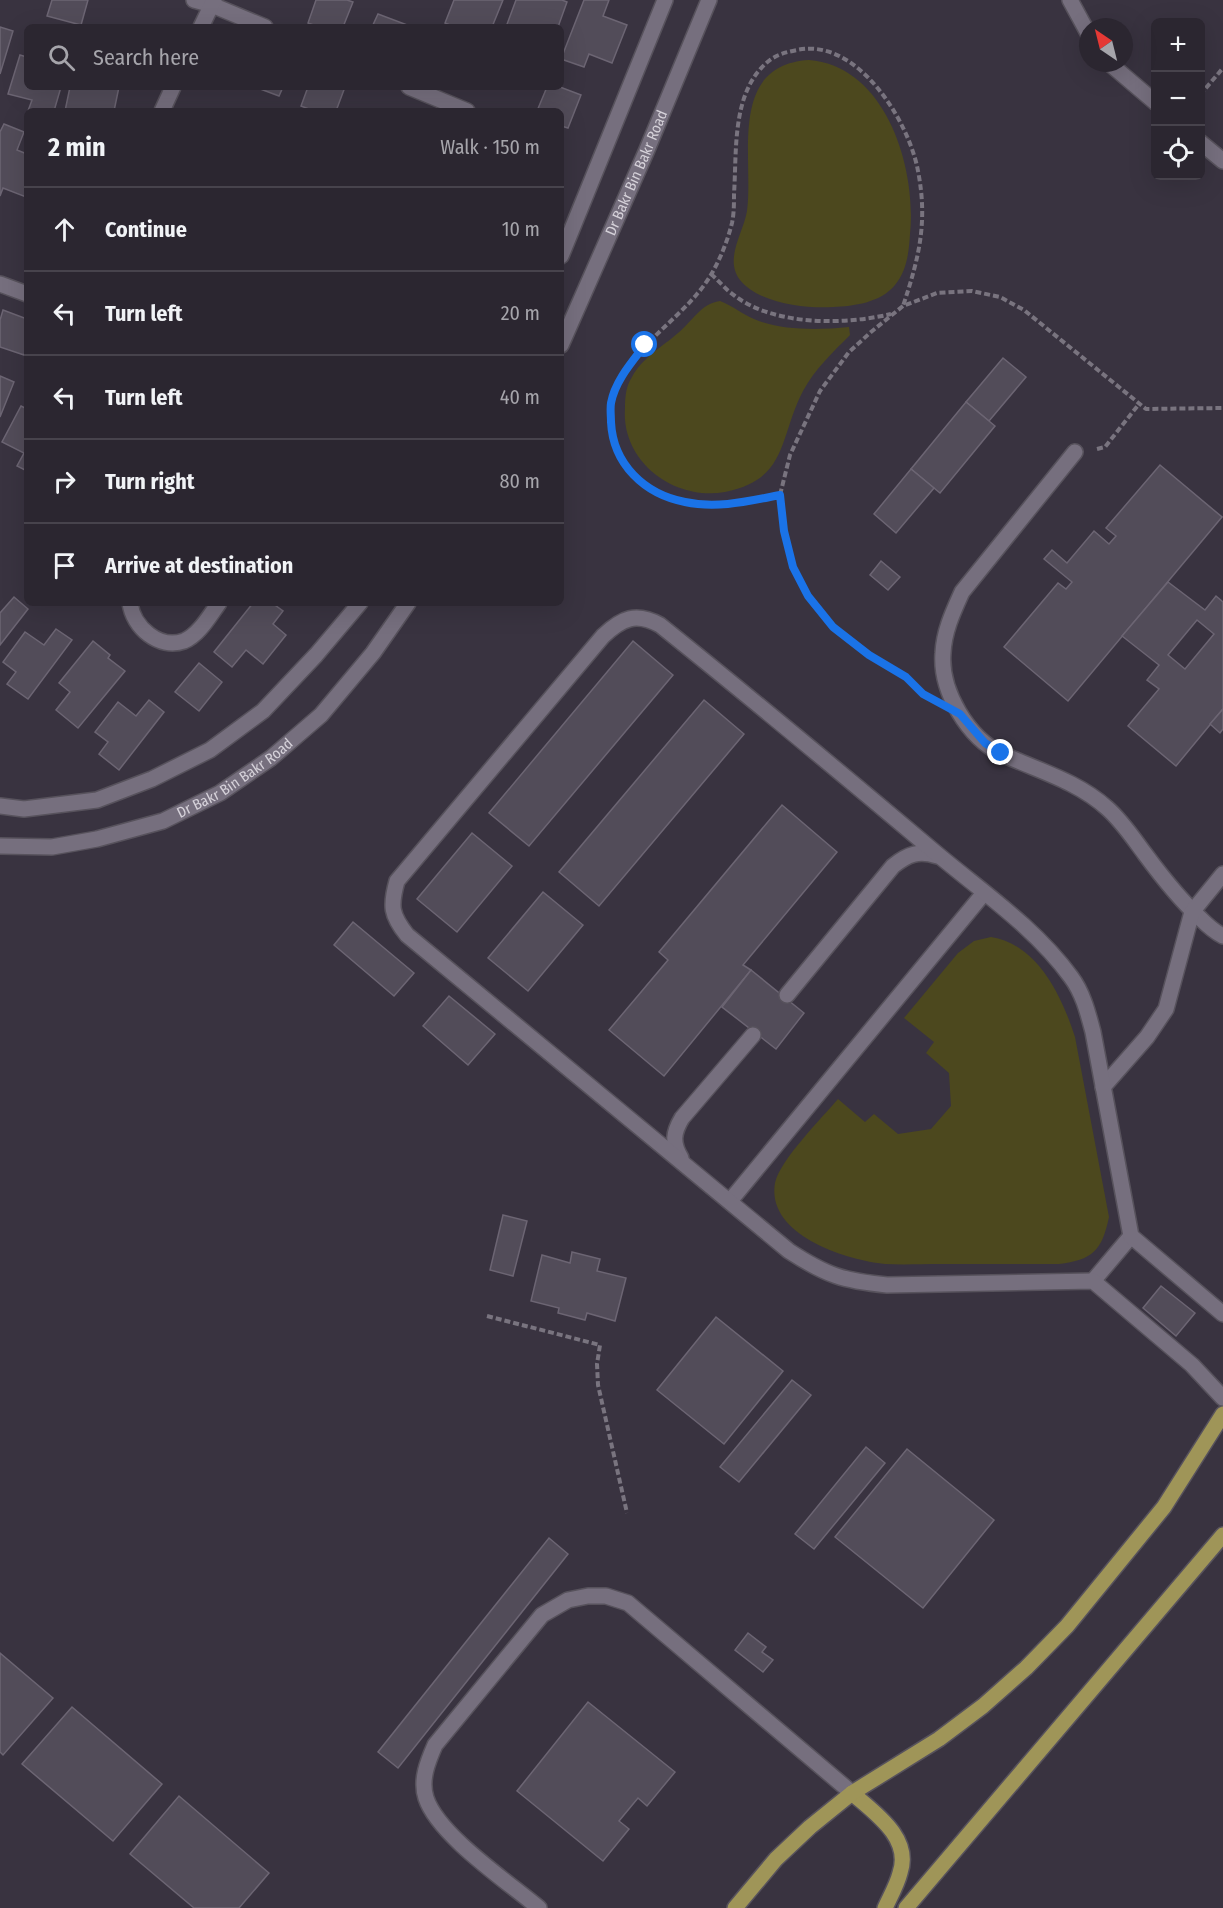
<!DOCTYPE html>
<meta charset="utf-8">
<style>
body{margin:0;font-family:"Fira Sans Condensed",sans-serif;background:#332e38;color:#f1f3f6}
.controls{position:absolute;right:18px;top:18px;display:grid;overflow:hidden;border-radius:9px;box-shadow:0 6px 24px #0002}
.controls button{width:54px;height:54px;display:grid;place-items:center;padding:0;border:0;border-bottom:2px solid #47434c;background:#2b2630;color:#f1f3f6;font:30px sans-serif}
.compass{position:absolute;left:1079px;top:18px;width:54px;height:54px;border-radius:50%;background:#2b2630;box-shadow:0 6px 24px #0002;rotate:325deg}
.stop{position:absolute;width:18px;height:18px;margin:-14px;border:4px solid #1a73e8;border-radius:50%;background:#fff}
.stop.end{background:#1a73e8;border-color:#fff;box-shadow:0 2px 6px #0008}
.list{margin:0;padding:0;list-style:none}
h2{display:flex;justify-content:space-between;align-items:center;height:78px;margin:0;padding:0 24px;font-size:26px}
h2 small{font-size:20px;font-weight:400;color:#a6a5ab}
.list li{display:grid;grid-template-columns:39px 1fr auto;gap:18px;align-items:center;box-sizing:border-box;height:84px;padding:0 24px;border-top:2px solid #47434c}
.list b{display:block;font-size:22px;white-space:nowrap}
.list em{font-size:20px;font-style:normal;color:#a6a5ab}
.icon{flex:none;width:33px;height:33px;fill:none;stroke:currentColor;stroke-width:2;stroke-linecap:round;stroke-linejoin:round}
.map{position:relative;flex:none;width:1223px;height:1908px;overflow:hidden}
.search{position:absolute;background:#2b2630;box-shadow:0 6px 24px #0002;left:24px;top:24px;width:540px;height:66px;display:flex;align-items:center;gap:15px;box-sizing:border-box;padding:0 21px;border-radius:9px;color:#a6a5ab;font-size:22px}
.panel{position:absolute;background:#2b2630;box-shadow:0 6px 24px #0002;left:24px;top:108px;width:540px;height:498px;border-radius:9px}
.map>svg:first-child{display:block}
.green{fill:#4c481e}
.building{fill:#524c59;stroke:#6c6573;stroke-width:1.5;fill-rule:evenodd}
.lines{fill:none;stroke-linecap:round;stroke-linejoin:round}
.lane-casing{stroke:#57525c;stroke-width:18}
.street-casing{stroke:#57525c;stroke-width:18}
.secondary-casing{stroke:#57525c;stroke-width:18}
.primary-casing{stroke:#57525c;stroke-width:18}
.path{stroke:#79747f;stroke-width:4;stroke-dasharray:6 3;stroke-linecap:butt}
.lane{stroke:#766f7e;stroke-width:15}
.street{stroke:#766f7e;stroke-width:15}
.secondary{stroke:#766f7e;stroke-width:15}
.primary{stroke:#9f9558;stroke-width:15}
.route{stroke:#1a73e8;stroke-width:8}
.labels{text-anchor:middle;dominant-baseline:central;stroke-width:4.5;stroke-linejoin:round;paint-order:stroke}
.street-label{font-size:15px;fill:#d5d1d9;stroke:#2f2936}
</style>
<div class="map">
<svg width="1223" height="1908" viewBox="0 0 1223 1908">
<rect width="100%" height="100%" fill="#393340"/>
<!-- green -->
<g class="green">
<path d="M809 60C886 66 917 168 910 234 909 251 907 271 895 285 880 303 854 306 833 307 806 309 758 303 740 280 724 259 743 234 747 211 754 158 727 65 809 60Z"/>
<path d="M720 301C733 306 742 314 754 319 782 331 819 330 849 327L850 335C833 352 815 369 803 391 779 437 788 480 725 492 673 501 621 461 625 408 625 397 626 386 632 377 642 358 662 347 678 333 693 321 700 304 720 301Z"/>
<path d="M991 937C1037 944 1062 996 1075 1037L1109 1217C1102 1251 1092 1260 1059 1264 1019 1264 979 1264 940 1264 922 1264 903 1265 885 1264 846 1260 766 1235 775 1183 780 1160 821 1119 838 1099L865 1122 874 1114 898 1134 931 1129 951 1106 949 1073 926 1053 934 1042 904 1018 958 953 974 941Z"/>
</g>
<!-- building -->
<g class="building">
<polygon points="52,0 88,0 81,25 47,16"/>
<polygon points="316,0 347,0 353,2 343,27 319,27 308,23"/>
<polygon points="454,0 503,0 492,27 455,27 445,23"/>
<polygon points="516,0 562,0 567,2 558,27 506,27"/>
<polygon points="584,0 609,0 603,16 627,25 612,63 589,54 584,67 561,59"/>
<polygon points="378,14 410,26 409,27 372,27"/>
<polygon points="0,27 13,31 0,74"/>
<polygon points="20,55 27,57 27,87 61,87 54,111 28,111 32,100 8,94"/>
<polygon points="70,87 119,87 114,111 65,111"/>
<polygon points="255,87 283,87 279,96"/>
<polygon points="308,87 345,87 336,111 314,111 301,106"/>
<polygon points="547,87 560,87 581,95 568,128 561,126 561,111 537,111"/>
<polygon points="4,124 24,132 17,150 27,154 26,197 3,188 0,196 0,132"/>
<polygon points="3,310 27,319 27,347 24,355 0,347 0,320"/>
<polygon points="1003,358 1026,377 989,421 966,402"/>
<polygon points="0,376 14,382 0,417"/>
<polygon points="966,402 995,426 940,493 911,469"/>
<polygon points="21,406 27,409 27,471 17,466 24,453 2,442"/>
<polygon points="1160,465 1222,517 1068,701 1004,647 1058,583 1066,589 1072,582 1044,559 1052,550 1067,563 1094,531 1109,544 1116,536 1106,528"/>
<polygon points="911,469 934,488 896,533 874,514"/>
<polygon points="881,561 900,577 888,590 870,575"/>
<path d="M1168 582 1205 610 1216 596 1223 602V709L1176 766 1128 726 1159 689 1147 680 1159 665 1122 636ZM1197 620 1214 634 1185 669 1168 655Z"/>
<polygon points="14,597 28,609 0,645 0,613"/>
<polygon points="253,603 272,603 283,611 273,624 286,635 263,664 246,650 232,667 214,652"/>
<polygon points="56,629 72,640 28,699 7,684 16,672 3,662 25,632 44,645"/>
<polygon points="93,641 110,655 108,658 125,671 78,728 56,710 70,692 59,683"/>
<polygon points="633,641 673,675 529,846 489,813"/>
<polygon points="199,663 222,682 199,711 175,692"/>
<polygon points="149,700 164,712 119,770 99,754 108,742 95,732 118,702 136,716"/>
<polygon points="704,700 744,734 599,906 559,872"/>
<polygon points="1223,709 1223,729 1220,733 1210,724"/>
<polygon points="782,805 837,852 743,965 751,970 664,1076 609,1030 668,960 659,952"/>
<polygon points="472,833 512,866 457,932 417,899"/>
<polygon points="543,892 583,925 528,991 488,958"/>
<polygon points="353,922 414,973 394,996 334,945"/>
<polygon points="751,970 804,1013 776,1049 722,1007"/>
<polygon points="449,996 495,1034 468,1065 423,1026"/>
<polygon points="503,1215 527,1221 513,1276 490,1270"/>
<polygon points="572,1252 600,1259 597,1271 626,1278 615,1321 587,1313 585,1320 558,1313 559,1308 531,1301 542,1255 570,1263"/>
<polygon points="1161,1286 1195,1313 1176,1336 1143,1308"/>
<polygon points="716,1317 783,1371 724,1444 657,1390"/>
<polygon points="792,1380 811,1395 739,1482 720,1467"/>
<polygon points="866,1447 885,1463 814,1549 795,1534"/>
<polygon points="907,1449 994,1520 923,1608 835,1537"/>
<polygon points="549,1538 568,1554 398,1768 378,1752"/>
<polygon points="748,1633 766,1647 762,1652 773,1660 763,1672 735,1650"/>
<polygon points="0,1653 53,1698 3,1755 0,1752"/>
<polygon points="588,1702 675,1772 647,1806 638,1798 619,1821 629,1829 603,1861 517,1791"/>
<polygon points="72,1707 162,1784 113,1841 22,1764"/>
<polygon points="179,1796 269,1873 239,1908 194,1908 130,1854"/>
</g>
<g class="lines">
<!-- lane casing -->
<g class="lane-casing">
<g id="lane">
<polyline points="194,0 212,5 265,27"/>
<polyline points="409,87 467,111"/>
<polyline points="0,284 27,294"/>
<path d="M1075 452 962 592C953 612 944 631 943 653 940 691 968 738 1002 754 1039 771 1077 781 1107 808 1122 821 1133 838 1145 854 1162 877 1180 900 1201 919 1208 926 1215 932 1223 936"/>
<path d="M130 603C133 627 159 650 184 641 199 635 210 615 219 603"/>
<path d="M787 995 893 866C908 854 919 850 937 856"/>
<polyline points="1103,1087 1147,1037 1166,1009 1192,912 1223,874"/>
<path d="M681 1158C672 1143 673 1133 682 1118L753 1035"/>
<polyline points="730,1201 984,893"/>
<polyline points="1093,1281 1131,1236"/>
<path d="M1223 1314 1131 1236 1093 1032C1088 1013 1083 993 1071 977 1034 926 978 889 930 848 841 773 751 698 660 625 636 612 622 618 603 636L397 881C390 906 391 915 407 935L789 1251C826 1275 843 1281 887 1285L1093 1281 1192 1365 1223 1398"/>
<path d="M539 1908C508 1882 438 1835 426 1798 420 1780 428 1761 435 1745L542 1615 568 1600 588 1596H606L628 1603 852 1793"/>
</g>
</g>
<!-- street casing -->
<g class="street-casing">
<g id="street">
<polyline points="1070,0 1088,33"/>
<polyline points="201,27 214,0"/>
<polyline points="1109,63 1156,103"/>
<polyline points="162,111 173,87"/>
<polyline points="1200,142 1223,161"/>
<polyline points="561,256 665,0"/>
<polyline points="0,806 24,809 97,800 152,779 210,750 263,711 316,655 360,603"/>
</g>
</g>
<!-- secondary casing -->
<g class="secondary-casing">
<g id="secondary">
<path id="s1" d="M561 345 646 152 709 0"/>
<path id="s2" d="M0 846 52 847 97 839 163 821 220 793 271 758 321 715 373 653 408 603"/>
</g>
</g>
<!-- primary casing -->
<g class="primary-casing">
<g id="primary">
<path d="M852 1793C875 1813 912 1838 900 1873 897 1885 890 1897 885 1908"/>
<polyline points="735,1908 776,1859 810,1827 852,1793 939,1739 983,1706 1026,1668 1067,1626 1164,1507 1223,1414"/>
<polyline points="906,1908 1223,1535"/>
</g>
</g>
<!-- path -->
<g class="path">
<polyline points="1200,95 1223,68"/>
<path d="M711 274C719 281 726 290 735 296 775 326 845 325 891 314"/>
<polyline points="1097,449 1105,447 1139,404"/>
<path d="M780 495C732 505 675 515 635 477 620 462 612 445 611 424 611 418 610 411 611 405 611 399 615 392 618 386 634 348 671 325 697 294 714 275 726 247 732 223 734 214 734 203 734 194 737 150 731 90 770 60 778 54 787 52 797 50 857 37 909 121 918 171 928 222 919 258 903 306"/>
<polyline points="925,695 906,677 869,655 833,627 808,596 793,567 784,531 780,495 790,455 820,391 849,352 871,332 903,306 937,293 972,291 1000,297 1024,310 1146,409 1223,408"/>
<polyline points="487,1316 600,1345 597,1364 598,1385 627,1513"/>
</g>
<!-- lane -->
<use href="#lane" class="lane"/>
<!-- street -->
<use href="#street" class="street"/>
<!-- secondary -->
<use href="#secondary" class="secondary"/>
<!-- primary -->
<use href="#primary" class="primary"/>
</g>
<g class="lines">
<!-- route -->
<path class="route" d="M645 345C632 362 615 381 611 403 610 409 611 416 611 422 613 464 644 494 685 502 717 509 749 501 780 495L784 531 793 567 808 596 833 627 869 655 906 677 923 694 960 714 985 743 1001 753"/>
</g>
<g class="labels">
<!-- street labels -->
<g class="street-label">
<text stroke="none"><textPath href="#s1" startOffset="188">Dr Bakr Bin Bakr Road</textPath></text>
<text stroke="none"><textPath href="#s2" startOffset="250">Dr Bakr Bin Bakr Road</textPath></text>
</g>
</g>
</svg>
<div class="controls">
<button>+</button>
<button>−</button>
<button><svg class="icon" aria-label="locate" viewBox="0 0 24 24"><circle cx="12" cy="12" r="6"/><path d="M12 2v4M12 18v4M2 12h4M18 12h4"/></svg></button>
</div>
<svg class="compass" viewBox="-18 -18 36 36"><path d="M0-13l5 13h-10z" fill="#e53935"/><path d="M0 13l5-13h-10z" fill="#a6a5ab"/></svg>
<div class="stop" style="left:645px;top:345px"></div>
<div class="stop end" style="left:1001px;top:753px"></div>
<div class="search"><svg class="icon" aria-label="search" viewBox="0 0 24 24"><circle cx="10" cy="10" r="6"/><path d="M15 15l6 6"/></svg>Search here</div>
<section class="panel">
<h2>2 min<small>Walk · 150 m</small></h2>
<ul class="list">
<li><svg class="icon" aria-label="ahead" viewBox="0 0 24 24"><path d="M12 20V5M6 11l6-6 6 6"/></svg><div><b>Continue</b></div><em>10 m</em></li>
<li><svg class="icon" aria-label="left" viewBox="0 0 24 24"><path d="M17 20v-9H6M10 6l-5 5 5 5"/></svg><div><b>Turn left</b></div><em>20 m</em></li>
<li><svg class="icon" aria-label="left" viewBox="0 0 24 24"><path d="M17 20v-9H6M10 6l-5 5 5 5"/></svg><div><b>Turn left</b></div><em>40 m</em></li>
<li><svg class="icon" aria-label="right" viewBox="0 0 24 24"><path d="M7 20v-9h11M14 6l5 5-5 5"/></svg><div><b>Turn right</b></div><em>80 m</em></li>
<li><svg class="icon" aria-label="arrive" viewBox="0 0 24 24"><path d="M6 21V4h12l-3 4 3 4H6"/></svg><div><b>Arrive at destination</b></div></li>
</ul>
</section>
</div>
